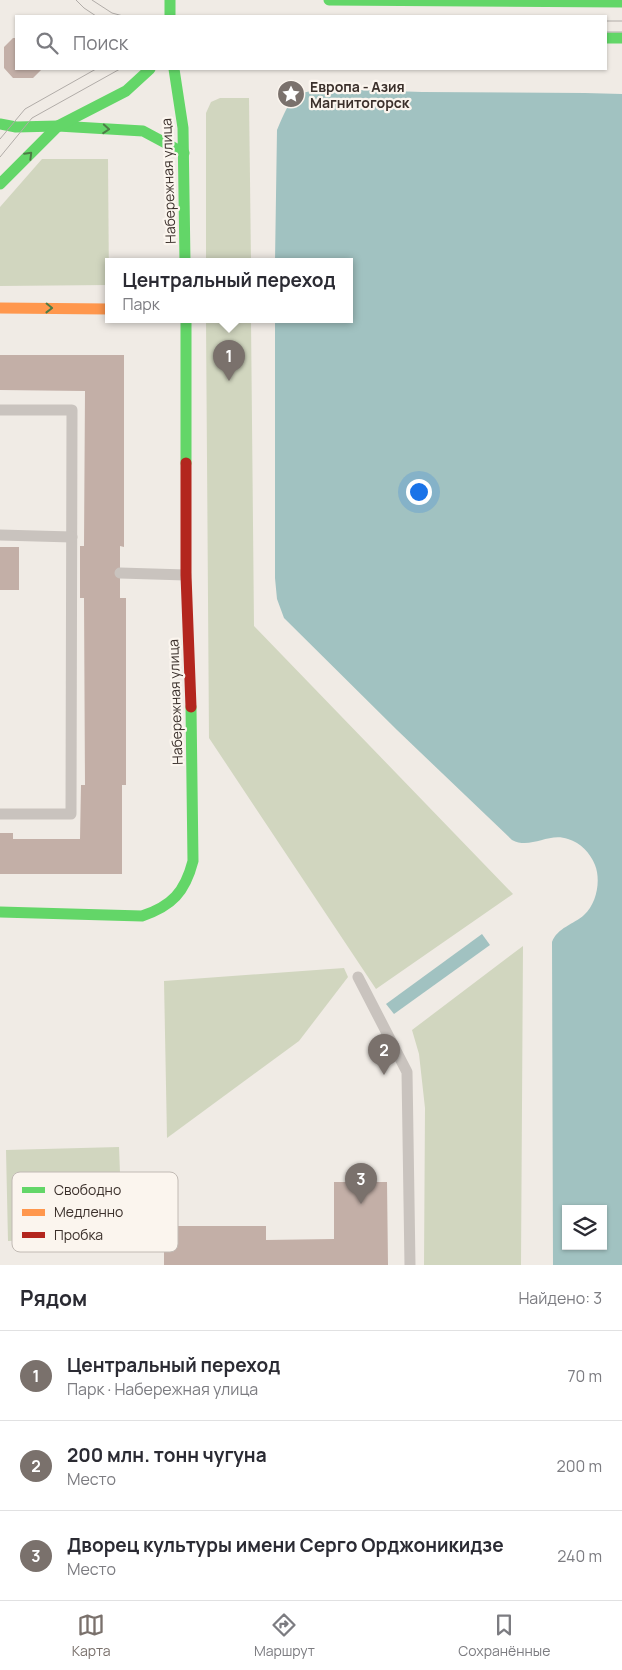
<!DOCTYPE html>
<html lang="ru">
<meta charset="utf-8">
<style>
body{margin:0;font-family:Manrope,sans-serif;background:#f7f7f7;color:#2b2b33}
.controls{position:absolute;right:15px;bottom:15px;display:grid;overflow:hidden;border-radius:0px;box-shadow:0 1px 4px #0004}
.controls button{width:45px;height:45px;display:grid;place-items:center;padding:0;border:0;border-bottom:1px solid #e1e1e2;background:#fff;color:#2b2b33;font:25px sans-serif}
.you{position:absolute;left:418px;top:491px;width:18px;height:18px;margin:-12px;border:4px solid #fff;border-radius:50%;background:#1a73e8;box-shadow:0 0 0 8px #1a73e833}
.badge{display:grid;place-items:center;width:32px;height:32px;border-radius:50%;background:#7a716c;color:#fff;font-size:16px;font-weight:700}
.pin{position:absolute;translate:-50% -41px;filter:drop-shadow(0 1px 2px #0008)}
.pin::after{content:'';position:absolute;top:26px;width:18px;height:15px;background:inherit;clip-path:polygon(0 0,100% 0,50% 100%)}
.popup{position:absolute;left:105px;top:258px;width:248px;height:65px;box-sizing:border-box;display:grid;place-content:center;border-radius:0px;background:#fff;filter:drop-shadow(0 1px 4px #0005);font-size:16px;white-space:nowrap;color:#7c7c81}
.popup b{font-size:19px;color:#2b2b33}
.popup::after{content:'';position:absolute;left:50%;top:100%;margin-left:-10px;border:10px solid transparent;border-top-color:#fff}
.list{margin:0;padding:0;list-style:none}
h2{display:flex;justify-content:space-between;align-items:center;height:65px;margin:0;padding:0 20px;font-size:21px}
h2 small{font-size:16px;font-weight:400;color:#7c7c81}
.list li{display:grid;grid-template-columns:32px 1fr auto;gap:15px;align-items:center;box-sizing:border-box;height:90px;padding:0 20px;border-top:1px solid #e1e1e2}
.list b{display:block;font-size:19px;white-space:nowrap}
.list p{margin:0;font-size:16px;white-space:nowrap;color:#7c7c81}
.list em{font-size:16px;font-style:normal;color:#7c7c81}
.icon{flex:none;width:28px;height:28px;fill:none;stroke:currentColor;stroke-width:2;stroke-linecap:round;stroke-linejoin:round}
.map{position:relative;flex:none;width:622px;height:1265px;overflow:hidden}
.search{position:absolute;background:#fff;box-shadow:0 1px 4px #0004;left:15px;right:15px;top:15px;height:55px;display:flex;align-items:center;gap:12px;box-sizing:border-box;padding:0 18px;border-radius:0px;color:#7c7c81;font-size:19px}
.sheet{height:335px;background:#fff}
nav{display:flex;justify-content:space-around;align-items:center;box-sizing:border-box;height:70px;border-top:1px solid #e1e1e2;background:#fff;font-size:14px;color:#7c7c81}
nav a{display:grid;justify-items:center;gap:2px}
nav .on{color:#7a716c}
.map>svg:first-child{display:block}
.green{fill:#d1d6bf}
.water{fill:#a1c2c1;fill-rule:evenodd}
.building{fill:#c3afa7}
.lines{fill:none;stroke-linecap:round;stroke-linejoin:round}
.lane{stroke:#c9c3be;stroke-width:11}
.fast{stroke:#63d668;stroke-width:11}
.slow{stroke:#ff974d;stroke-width:11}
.jam{stroke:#b3261e;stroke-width:11}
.tram{stroke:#b1aca8;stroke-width:1}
.oneway{stroke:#4d7b46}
.labels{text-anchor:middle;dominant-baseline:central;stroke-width:4.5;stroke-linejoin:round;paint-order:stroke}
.poi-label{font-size:14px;font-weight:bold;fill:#3b302b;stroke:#fbf5ee;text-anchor:start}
.street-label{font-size:14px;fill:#3b302b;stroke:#fbf5ee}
.key{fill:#fbf5ee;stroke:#c1bab4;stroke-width:1}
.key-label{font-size:14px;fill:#3b302b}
</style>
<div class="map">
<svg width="622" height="1265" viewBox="0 0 622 1265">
<rect width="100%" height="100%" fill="#f0ebe5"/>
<!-- green -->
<g class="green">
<polygon points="220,98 249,98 251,262 206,262 206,113 211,102"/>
<polygon points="42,159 108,159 109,285 0,286 0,207"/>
<polygon points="206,320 251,320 254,626 513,894 376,989 209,738"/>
<polygon points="523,946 521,1265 424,1265 425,1108 419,1054 412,1030"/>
<polygon points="344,968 348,977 299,1041 167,1138 164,981"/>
<polygon points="119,1147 120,1173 33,1175 34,1240 8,1241 6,1150"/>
<path d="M100 1184 99 1203C68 1204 61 1207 61 1240H48L49 1186Z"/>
</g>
<!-- water -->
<g class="water">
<path d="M332 89 422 92 585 93 622 94V1265H553L552 942C557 928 574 924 584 915 597 903 601 880 595 865 590 853 581 843 568 839 548 832 531 850 512 840L397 730 284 618 277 599 275 578V320H349V262H275L277 130C292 96 292 91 332 89ZM566 1209H603V1246H566Z"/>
<polygon points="482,934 490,945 394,1014 386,1004"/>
</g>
<!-- building -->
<g class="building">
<polygon points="13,38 16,38 16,69 42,69 33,78 13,78 4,68 4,47"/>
<polygon points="0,355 124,355 124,547 120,546 120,598 126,598 126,785 122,785 122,874 0,874 0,833 13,833 13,839 80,839 81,785 85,785 84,598 80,598 80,546 84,546 85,391 0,390"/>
<rect x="0" y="547" width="19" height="43"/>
<polygon points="334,1182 387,1182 388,1265 164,1265 164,1226 266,1226 266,1240 334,1239"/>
</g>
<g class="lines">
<!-- lane -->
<g class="lane">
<polyline points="0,410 72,410 71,814 0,814"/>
<polyline points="0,535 72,537"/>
<polyline points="120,573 186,575"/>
<polyline points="358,977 407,1072 410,1265"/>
</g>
<!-- fast -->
<g class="fast">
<polyline points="170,0 170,16"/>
<polyline points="329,0 622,2"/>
<polyline points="606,38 622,38"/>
<polyline points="174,69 183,128 185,262"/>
<polyline points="0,124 16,127 58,126 143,131 184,153"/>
<polyline points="0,184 58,126 126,91 150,69"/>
<polyline points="186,320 186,463"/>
<path d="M0 912 142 916C172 906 185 892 193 861L191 707"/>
</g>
<!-- slow -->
<polyline class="slow" points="0,308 109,309"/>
<!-- jam -->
<polyline class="jam" points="186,463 186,575 191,707"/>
<!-- tram -->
<g class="tram">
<polyline points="76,0 84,8 96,16"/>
<polyline points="92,0 112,13 123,16"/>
<polyline points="606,21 622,21"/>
<polyline points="606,32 622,32"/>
<polyline points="0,139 25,109 96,69"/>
<polyline points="0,157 32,118 120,69"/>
</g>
</g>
<!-- one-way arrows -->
<defs><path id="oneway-chevron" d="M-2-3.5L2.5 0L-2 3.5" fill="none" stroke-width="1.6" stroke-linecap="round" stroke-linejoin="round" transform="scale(1.25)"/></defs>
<g class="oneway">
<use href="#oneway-chevron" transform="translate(106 129) rotate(4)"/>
<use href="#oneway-chevron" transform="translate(29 155) rotate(-45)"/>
<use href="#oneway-chevron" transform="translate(49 308) rotate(1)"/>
</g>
<!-- icons -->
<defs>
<g id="sight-disc" transform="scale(1.4375)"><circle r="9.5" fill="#7a716c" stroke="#fbf5ee"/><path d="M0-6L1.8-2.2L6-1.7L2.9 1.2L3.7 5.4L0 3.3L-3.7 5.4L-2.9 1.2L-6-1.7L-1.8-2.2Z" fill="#fff"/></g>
</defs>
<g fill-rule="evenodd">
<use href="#sight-disc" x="291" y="94"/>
</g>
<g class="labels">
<!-- poi labels -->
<g class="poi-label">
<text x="310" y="86">Европа - Азия<tspan x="310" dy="16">Магнитогорск</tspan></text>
</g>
<!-- street labels -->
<g class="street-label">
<text transform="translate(168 181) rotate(-92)">Набережная улица</text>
<text transform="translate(175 702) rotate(-92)">Набережная улица</text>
</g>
</g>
<!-- legend -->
<rect x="12" y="1172" width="166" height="80" rx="8" class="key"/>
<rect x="22" y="1187" width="23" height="6" fill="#63d668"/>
<rect x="22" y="1209" width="23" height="7" fill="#ff974d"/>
<rect x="22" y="1232" width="23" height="6" fill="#b3261e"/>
<g class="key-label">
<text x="54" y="1195">Свободно</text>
<text x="54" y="1217">Медленно</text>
<text x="54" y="1240">Пробка</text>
</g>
</svg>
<div class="controls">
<button><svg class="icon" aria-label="layers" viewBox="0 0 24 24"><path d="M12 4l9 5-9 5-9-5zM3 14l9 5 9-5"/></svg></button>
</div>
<div class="you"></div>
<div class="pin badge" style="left:229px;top:381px">1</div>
<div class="popup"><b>Центральный переход</b>Парк</div>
<div class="pin badge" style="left:384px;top:1075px">2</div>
<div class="pin badge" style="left:361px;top:1204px">3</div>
<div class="search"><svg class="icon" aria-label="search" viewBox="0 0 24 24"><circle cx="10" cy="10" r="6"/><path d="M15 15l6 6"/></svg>Поиск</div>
</div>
<section class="sheet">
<h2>Рядом<small>Найдено: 3</small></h2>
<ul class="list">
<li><span class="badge">1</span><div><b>Центральный переход</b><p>Парк · Набережная улица</p></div><em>70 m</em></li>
<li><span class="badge">2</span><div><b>200 млн. тонн чугуна</b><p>Место</p></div><em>200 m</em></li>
<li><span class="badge">3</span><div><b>Дворец культуры имени Серго Орджоникидзе</b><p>Место</p></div><em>240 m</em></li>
</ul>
</section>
<nav>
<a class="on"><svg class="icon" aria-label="map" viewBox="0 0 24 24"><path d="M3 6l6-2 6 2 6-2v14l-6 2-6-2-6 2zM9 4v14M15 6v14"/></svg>Карта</a>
<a><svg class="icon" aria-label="directions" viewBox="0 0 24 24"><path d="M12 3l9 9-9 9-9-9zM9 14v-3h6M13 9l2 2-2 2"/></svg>Маршрут</a>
<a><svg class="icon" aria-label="saved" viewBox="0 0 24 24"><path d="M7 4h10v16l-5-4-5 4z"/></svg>Сохранённые</a>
</nav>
